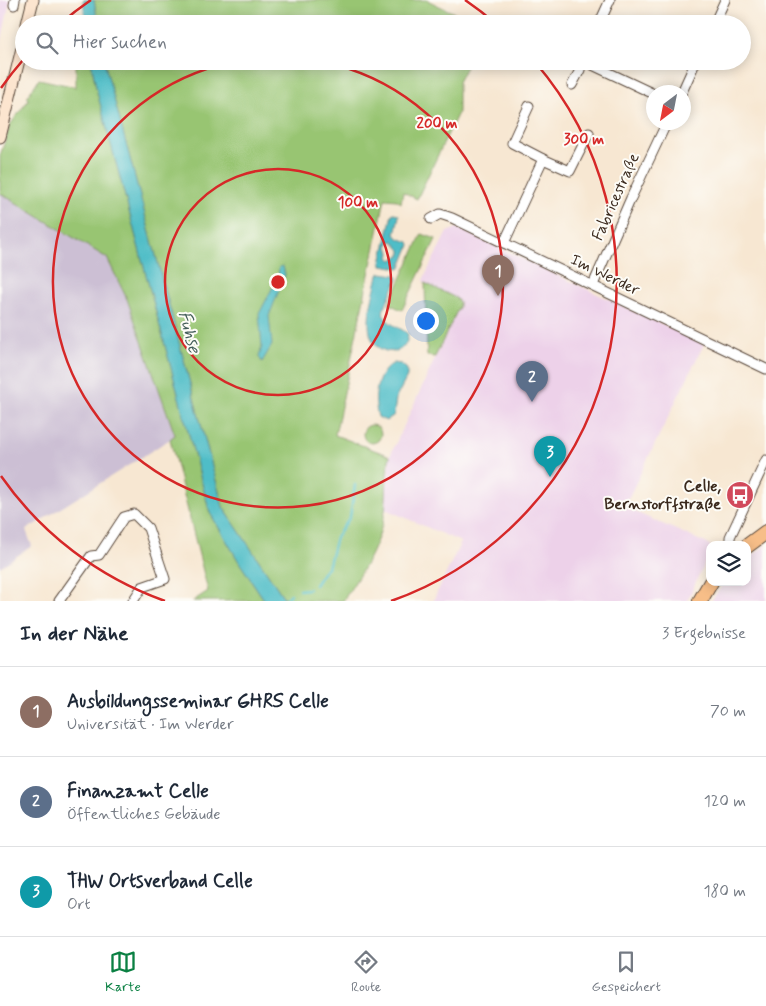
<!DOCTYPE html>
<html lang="de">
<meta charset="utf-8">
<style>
body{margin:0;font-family:Mynerve,sans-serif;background:#f6f6f7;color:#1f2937}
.controls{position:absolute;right:15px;bottom:15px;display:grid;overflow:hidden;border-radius:10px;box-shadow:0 2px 12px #0003}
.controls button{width:45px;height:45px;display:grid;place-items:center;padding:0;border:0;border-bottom:1px solid #e0e1e3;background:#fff;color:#1f2937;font:25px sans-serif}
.compass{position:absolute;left:646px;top:85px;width:45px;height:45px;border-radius:50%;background:#fff;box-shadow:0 2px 12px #0003;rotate:212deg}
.you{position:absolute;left:425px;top:320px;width:18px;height:18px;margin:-12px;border:4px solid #fff;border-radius:50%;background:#1a73e8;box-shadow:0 0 0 8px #1a73e833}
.badge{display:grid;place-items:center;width:32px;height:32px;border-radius:50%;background:#0b8043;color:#fff;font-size:16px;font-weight:700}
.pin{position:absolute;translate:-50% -41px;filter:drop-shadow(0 1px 2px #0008)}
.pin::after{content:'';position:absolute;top:26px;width:18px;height:15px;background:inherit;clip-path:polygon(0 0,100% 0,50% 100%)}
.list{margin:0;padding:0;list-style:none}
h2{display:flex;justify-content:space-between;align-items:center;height:65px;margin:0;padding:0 20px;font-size:21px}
h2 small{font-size:16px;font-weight:400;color:#747a83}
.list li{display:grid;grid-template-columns:32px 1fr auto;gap:15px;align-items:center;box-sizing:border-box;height:90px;padding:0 20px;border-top:1px solid #e0e1e3}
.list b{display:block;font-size:19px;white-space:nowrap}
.list p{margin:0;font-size:16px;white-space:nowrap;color:#747a83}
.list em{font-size:16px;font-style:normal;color:#747a83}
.icon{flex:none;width:28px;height:28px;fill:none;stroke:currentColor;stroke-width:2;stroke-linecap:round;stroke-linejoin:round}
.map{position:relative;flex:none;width:766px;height:601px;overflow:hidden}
.search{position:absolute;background:#fff;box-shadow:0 2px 12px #0003;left:15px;right:15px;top:15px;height:55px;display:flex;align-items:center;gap:12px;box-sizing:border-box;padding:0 18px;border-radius:28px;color:#747a83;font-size:19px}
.sheet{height:335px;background:#fff}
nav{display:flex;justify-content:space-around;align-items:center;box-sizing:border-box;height:70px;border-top:1px solid #e0e1e3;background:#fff;font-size:14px;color:#747a83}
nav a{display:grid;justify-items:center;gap:2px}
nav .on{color:#0b8043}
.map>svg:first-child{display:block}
.built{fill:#edd1e9}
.industrial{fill:#ccbfd4}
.green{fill:#98c572;stroke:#6a7848}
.water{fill:#4fbdc7;stroke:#457472;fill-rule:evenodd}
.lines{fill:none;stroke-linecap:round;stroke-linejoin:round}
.stream{stroke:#4fbdc7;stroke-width:2.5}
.street-casing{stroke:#574639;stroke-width:11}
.secondary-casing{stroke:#574639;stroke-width:13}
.primary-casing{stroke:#574639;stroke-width:16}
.street{stroke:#fff;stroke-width:9}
.secondary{stroke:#fce5cf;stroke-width:11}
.primary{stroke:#f7be88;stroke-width:14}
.ring{fill:none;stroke:#d62828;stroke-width:2.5}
.labels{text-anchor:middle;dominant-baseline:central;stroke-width:4;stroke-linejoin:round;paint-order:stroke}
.street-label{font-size:16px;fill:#3b2a1e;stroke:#fdfcf7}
.poi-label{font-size:16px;font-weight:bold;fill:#3b2a1e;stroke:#fdfcf7;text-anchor:end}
.water-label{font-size:18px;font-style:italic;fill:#425d59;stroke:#fdfcf7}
.centre{fill:#d62828;stroke:#fdfcf7;stroke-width:2.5}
.ring-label{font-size:15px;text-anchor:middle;font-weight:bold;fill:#d62828;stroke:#fdfcf7;stroke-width:4;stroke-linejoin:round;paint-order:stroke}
</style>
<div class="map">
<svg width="766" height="601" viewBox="0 0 766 601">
<rect width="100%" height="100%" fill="#fdfcf7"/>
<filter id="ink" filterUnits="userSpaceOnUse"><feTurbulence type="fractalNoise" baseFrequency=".02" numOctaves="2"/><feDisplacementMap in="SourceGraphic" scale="10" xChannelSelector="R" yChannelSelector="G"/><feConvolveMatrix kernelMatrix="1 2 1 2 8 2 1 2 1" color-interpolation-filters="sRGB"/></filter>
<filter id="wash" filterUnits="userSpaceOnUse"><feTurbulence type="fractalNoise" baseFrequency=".0096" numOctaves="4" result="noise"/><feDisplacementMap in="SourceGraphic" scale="20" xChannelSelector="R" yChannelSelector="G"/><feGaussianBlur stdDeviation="1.12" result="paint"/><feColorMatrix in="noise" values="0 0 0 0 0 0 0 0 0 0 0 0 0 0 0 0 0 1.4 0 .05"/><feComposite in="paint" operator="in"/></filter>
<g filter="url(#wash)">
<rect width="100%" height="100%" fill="#f7e7d2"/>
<!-- built -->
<g class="built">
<polygon points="0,0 10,0 0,49"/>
<polygon points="457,228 704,344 624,507 710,545 710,552 687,601 433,601 461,542 385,509 390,456 459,307 456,298 425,283 423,280 447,232"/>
<polygon points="766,545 766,601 711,601 725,582 747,582 747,560"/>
</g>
<!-- industrial -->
<polygon class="industrial" points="0,193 107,258 127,299 175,436 26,530 32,546 0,567"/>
<!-- green -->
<g class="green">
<polygon points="94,0 427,0 477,24 98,24"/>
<polygon points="76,61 91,61 97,92 210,513 241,565 265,601 193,601 208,591 170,439 175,435 127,299 107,258 0,193 0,156 10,125 29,99 27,97 39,79 76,87"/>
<path d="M104 61H469L458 82V113L417 199 403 192 401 203 397 200 385 199 335 435 390 456C384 478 389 503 382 525 375 553 358 577 343 601H286L223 507Z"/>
<polygon points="422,234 436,239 402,310 389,304"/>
<polygon points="425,283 456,298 459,302 459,307 435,357 427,356"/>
<circle cx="372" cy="434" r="9"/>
</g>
<!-- water -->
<g class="water">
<polygon points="83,0 94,0 98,24 86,24"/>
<polygon points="91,61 104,61 223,507 286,601 265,601 241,565 210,513 97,92"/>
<path d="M394 213 398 214 399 216 395 234 398 238 409 242 410 245 401 267 399 268 382 265 381 263 392 214ZM393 241 401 250V254L392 260 389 257 390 253 388 246 389 242Z"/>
<polygon points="283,266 285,275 269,316 272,345 262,362 259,357 262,346 259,314 278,277 279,267"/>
<path d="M381 273 396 275 398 278 384 308 383 314C389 326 399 326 408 334 408 357 378 357 371 337 365 318 374 294 378 275Z"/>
<path d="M394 363 401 364 407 369V377L396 398 394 415 386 421 378 417C373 399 375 373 394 363Z"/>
</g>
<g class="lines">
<!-- stream -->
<g class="stream">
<polyline points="315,585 329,564 336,537 350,517 355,485"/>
<polyline points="299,590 309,589"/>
<polyline points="282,601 291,594"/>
</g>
</g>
</g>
<g filter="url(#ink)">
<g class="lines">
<!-- street casing -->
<g class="street-casing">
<g id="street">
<polyline points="14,5 15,0"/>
<polyline points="599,24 610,0"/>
<polyline points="714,24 725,0"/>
<polyline points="584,61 654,94"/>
<polyline points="572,85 580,70 581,61"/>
<polyline points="682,92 696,61"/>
<polyline points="529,106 512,143 543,159"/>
<polyline points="431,219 440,214 452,218 766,369"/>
<polyline points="504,243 543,159 570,171 589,133"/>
<polyline points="593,285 631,198 667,122"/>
<polyline points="730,545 730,537 766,460"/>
<polyline points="59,601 91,556 99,555 124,517 134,514 148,528 165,579 142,587 133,601"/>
</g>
</g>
<!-- secondary casing -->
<g class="secondary-casing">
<g id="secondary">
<polyline points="27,24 33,0"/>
<polyline points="0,137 24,40"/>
</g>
</g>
<!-- primary casing -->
<g class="primary-casing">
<g id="primary">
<polyline points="747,546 766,532"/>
<polyline points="700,601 711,582"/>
</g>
</g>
<!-- street -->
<use href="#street" class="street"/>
<!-- secondary -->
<use href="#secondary" class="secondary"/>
<!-- primary -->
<use href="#primary" class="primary"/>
</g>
</g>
<!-- distance rings -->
<g class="ring">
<circle cx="278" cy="282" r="113"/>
<path d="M323 62A225 225 0 1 1 233 62"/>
<path d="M165 601A338 338 0 0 1 1 476M1 88A338 338 0 0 1 23 60M61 23A338 338 0 0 1 91 0M465 0A338 338 0 0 1 495 23M535 62A338 338 0 0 1 391 601"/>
</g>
<!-- icons -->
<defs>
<g id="bus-disc" transform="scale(1.4375)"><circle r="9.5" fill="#d1495b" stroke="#fdfcf7"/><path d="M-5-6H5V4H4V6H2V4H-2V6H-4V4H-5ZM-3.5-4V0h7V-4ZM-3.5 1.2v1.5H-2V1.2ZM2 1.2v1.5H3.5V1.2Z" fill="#fff"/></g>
</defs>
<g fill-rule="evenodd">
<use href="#bus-disc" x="740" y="495"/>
</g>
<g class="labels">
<!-- street labels -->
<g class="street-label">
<text transform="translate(616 197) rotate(-66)">Fabricestraße</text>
<text transform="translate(605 275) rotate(26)">Im Werder</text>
</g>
<!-- poi labels -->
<g class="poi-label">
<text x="721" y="486">Celle,<tspan x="721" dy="18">Bernstorffstraße</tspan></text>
</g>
<!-- water labels -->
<g class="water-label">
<text transform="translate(189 332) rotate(75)">Fuhse</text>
</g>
</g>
<circle cx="278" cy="282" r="8" class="centre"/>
<g class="ring-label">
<text x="437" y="128">200 m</text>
<text x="584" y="144">300 m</text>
<text x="358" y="207">100 m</text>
</g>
</svg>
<div class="controls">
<button><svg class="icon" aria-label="layers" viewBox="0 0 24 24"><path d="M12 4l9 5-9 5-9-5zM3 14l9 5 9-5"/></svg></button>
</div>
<svg class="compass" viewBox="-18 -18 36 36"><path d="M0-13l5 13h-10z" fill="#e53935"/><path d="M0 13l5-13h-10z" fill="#747a83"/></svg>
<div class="you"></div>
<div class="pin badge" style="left:498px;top:296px;background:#8d6e63">1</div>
<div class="pin badge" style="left:532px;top:402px;background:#5c6f8a">2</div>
<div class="pin badge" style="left:550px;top:477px;background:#0f9aa8">3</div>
<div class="search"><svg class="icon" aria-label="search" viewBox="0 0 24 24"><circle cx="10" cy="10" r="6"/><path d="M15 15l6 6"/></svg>Hier suchen</div>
</div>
<section class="sheet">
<h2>In der Nähe<small>3 Ergebnisse</small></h2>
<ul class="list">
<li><span class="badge" style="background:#8d6e63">1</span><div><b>Ausbildungsseminar GHRS Celle</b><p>Universität · Im Werder</p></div><em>70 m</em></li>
<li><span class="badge" style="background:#5c6f8a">2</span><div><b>Finanzamt Celle</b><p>Öffentliches Gebäude</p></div><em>120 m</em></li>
<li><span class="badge" style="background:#0f9aa8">3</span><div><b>THW Ortsverband Celle</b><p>Ort</p></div><em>180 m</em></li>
</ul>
</section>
<nav>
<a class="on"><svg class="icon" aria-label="map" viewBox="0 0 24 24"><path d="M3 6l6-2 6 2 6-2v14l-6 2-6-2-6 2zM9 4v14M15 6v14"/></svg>Karte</a>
<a><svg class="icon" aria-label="directions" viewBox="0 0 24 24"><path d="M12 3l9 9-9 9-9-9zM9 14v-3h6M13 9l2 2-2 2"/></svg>Route</a>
<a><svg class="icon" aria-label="saved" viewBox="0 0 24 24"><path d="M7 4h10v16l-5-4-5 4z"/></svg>Gespeichert</a>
</nav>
